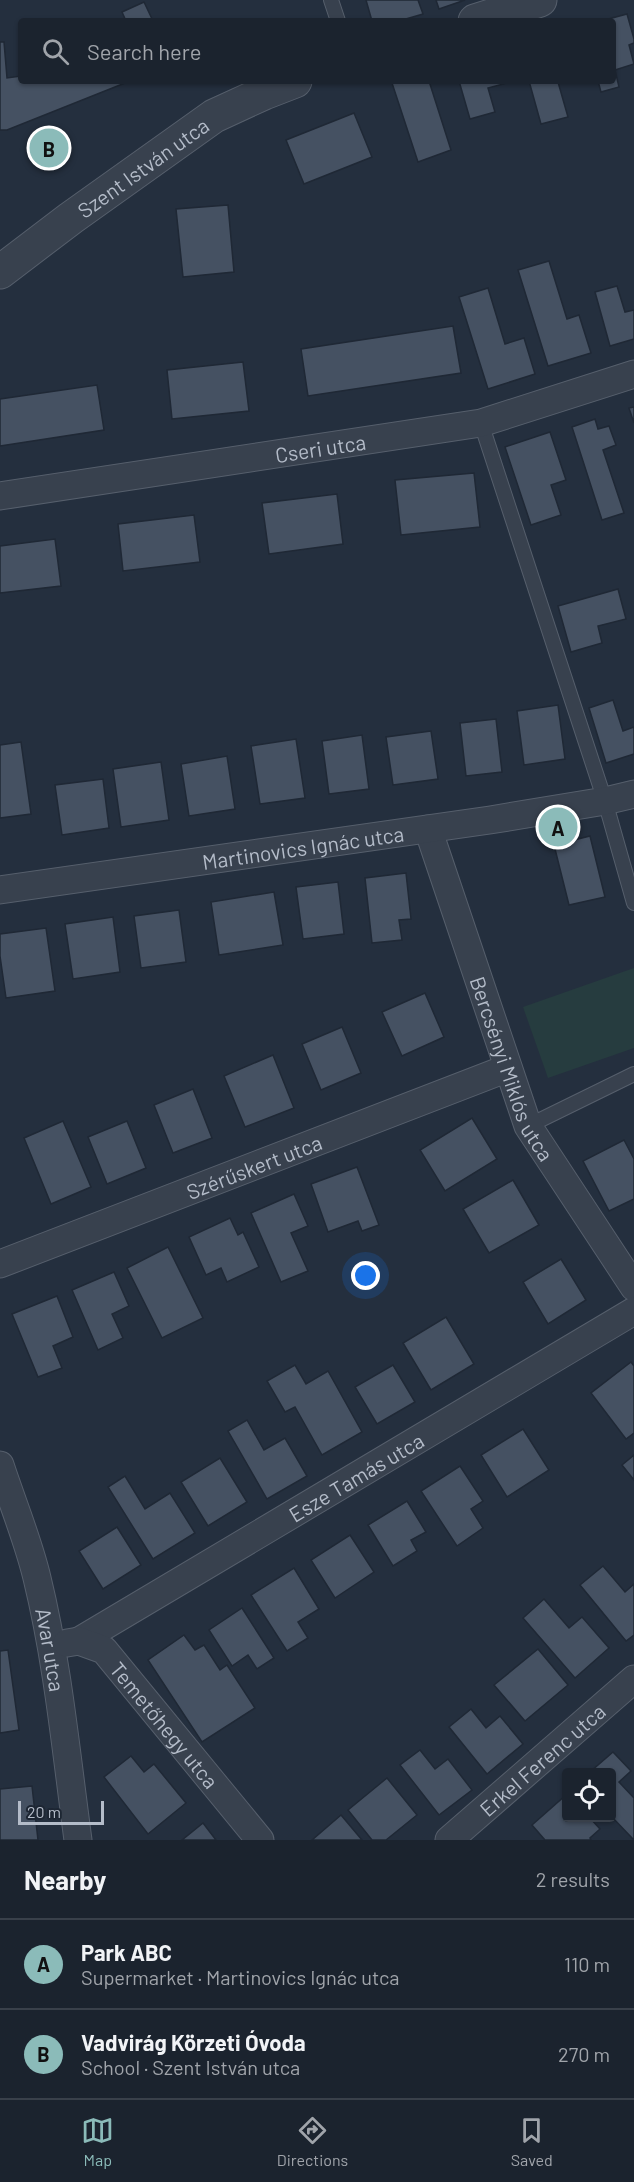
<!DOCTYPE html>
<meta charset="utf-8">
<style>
body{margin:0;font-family:Barlow,sans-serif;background:#282f3a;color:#f1f3f6}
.controls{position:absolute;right:18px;bottom:18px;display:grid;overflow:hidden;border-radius:6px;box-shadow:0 2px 4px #0004}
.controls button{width:54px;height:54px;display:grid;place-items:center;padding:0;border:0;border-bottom:2px solid #39404a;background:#1b232e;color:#f1f3f6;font:30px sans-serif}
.scale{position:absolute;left:18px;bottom:15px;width:86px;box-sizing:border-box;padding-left:6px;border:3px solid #b4bcc9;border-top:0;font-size:16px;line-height:21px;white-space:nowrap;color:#b4bcc9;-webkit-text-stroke:4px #1d2633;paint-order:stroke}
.you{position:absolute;left:366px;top:1276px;width:21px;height:21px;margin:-15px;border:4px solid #fff;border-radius:50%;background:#1a73e8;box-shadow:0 0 0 9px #1a73e833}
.badge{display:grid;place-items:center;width:39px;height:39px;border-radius:50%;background:#8bbbb9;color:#111;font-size:20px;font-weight:700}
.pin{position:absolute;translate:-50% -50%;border:3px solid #fff;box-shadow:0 2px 6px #0006}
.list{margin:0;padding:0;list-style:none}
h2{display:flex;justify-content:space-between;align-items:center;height:78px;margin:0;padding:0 24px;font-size:26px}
h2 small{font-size:20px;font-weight:400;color:#a0a4aa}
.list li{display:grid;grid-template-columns:39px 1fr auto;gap:18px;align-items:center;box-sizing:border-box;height:90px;padding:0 24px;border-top:2px solid #39404a}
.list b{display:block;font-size:22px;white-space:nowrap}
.list p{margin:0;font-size:20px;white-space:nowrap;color:#a0a4aa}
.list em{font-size:20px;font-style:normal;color:#a0a4aa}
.icon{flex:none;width:33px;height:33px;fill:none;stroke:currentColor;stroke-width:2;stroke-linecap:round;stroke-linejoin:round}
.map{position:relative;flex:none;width:634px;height:1840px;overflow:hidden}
.search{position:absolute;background:#1b232e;box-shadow:0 2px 4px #0004;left:18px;right:18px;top:18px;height:66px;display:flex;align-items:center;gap:15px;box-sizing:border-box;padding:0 21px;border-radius:6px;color:#a0a4aa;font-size:22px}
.sheet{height:258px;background:#1b232e}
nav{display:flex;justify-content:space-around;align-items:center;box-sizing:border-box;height:84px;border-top:2px solid #39404a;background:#1b232e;font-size:16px;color:#a0a4aa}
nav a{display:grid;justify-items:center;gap:3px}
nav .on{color:#8bbbb9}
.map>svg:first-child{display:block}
.green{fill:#263c3f}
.building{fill:#455162;stroke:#1f2835;stroke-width:1.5}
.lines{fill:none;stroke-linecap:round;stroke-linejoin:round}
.service-casing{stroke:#565f6c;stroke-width:16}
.minor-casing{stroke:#565f6c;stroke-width:29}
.tertiary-casing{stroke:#565f6c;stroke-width:35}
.service{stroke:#38414e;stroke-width:14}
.minor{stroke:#38414e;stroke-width:27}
.tertiary{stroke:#38414e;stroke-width:33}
.labels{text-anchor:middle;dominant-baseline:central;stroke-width:4.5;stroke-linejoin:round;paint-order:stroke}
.street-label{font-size:21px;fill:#b4bcc9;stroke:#1d2633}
</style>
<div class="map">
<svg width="634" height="1840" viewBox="0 0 634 1840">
<rect width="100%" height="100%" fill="#242f3e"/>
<!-- green -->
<polygon class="green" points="634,968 634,1048 548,1078 523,1007"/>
<!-- building -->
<g class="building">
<polygon points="366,0 418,0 423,14 399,21 372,21"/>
<polygon points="436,0 465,0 439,9"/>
<polygon points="144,2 153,21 126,21 122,12"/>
<polygon points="627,14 634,39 634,43 629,45 634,64 615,70 619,87 601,92 598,81 613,81 613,21 601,21"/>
<polygon points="0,42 4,42 7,78 21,76 21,81 130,81 7,130 0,130"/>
<polygon points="400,81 429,81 451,150 418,162 392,83"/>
<polygon points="459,81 507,81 507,83 488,88 495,112 470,119"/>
<polygon points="529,81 562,81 558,82 568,117 541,124"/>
<polygon points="354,113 372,157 304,184 286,140"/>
<polygon points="228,205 234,272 183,277 176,209"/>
<polygon points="549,261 567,319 579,315 591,353 548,366 518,270"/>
<polygon points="617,286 625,312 634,310 634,339 610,346 595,292"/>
<polygon points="488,288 505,344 524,338 535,374 488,389 459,297"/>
<polygon points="453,326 461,373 308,396 301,349"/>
<polygon points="243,362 249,411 172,419 167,370"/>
<polygon points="97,385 104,430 0,446 0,399"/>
<polygon points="634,407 634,423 629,408"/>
<polygon points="595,419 598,429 609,426 616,445 603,450 624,513 602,520 572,427"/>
<polygon points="550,432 566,480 551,485 561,515 531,525 505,447"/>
<polygon points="474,473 480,527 401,535 395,480"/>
<polygon points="337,494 343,544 269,554 262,503"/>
<polygon points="194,515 200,562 123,571 118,524"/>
<polygon points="55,539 61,586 0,593 0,546"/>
<polygon points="618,589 626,619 598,626 602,643 571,652 558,606"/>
<polygon points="613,700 623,731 634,727 634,754 606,763 589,708"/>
<polygon points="558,705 565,759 524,765 517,711"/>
<polygon points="496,719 502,772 466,776 460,723"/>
<polygon points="431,731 438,779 393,785 386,737"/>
<polygon points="362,735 369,789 329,794 322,741"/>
<polygon points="296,739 305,798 260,804 251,746"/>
<polygon points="21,742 31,814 0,818 0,745"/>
<polygon points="227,756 235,809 189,816 181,764"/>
<polygon points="161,762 169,820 121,827 113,769"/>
<polygon points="103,779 109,828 62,835 55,785"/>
<polygon points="590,836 605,897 569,905 554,845"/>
<polygon points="406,873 411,919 399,920 402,940 372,943 365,878"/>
<polygon points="338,882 344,934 303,939 296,887"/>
<polygon points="274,892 283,945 219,955 211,902"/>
<polygon points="179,910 186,962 141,968 134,916"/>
<polygon points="113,917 120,972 73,979 65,924"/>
<polygon points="46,928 55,991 6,998 0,956 0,934"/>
<polygon points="425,993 444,1037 402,1056 382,1012"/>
<polygon points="342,1027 361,1073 321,1090 302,1044"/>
<polygon points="273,1055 294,1108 245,1127 224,1076"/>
<polygon points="193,1089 212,1138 173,1153 154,1105"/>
<polygon points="472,1118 497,1159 445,1191 420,1150"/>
<polygon points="63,1121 91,1187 51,1204 24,1138"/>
<polygon points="127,1121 146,1168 107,1184 88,1137"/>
<polygon points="624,1140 634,1159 634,1199 609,1211 583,1161"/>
<polygon points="357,1167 379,1225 362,1231 358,1221 328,1232 311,1184"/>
<polygon points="513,1180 539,1225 489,1253 463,1209"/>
<polygon points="294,1194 308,1226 291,1233 308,1271 281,1282 251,1213"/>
<polygon points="230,1218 238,1235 243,1232 259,1267 227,1282 221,1268 206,1275 189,1237"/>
<polygon points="168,1247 203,1318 162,1338 127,1268"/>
<polygon points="561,1259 586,1300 548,1324 523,1282"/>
<polygon points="114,1272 129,1306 112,1314 123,1338 98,1350 72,1290"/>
<polygon points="57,1296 73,1337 53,1346 62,1368 38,1377 12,1314"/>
<polygon points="446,1317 474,1364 431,1390 403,1343"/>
<polygon points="631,1362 634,1366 634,1433 626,1439 591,1393"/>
<polygon points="295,1365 306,1384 328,1371 362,1432 322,1455 295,1407 285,1412 267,1381"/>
<polygon points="393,1365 415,1402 377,1424 355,1387"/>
<polygon points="247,1420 264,1450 285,1438 307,1476 267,1499 228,1431"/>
<polygon points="523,1429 549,1470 507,1497 481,1455"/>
<polygon points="634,1455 634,1480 622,1465"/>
<polygon points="220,1458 247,1502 208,1526 181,1482"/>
<polygon points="460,1466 483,1501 471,1509 483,1528 457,1546 421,1491"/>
<polygon points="125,1476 145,1509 170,1493 195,1533 153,1559 108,1487"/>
<polygon points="407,1501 426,1532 411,1540 417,1551 393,1566 368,1525"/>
<polygon points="117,1527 141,1565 103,1589 79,1551"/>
<polygon points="350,1535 374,1572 335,1598 311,1560"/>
<polygon points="603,1566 625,1592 634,1584 634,1635 626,1641 580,1585"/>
<polygon points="294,1568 319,1609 298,1622 308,1638 287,1651 251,1595"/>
<polygon points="544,1599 569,1628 582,1617 609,1648 575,1678 523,1618"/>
<polygon points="242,1608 274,1658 257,1669 248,1655 232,1666 209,1630"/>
<polygon points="184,1635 195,1650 204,1645 220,1670 227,1665 255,1708 202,1742 148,1660"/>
<polygon points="538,1649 568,1685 525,1721 494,1685"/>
<polygon points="8,1650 19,1730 0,1733 0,1651"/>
<polygon points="471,1709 486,1728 500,1716 523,1744 487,1774 449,1727"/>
<polygon points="420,1750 435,1769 448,1759 472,1790 439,1815 400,1765"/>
<polygon points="613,1752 631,1771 619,1782 634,1798 634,1840 612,1817 612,1772 590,1772"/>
<polygon points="131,1756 144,1772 154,1764 186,1803 148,1834 104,1777"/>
<polygon points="387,1778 417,1815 386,1840 372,1840 348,1810"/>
<polygon points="32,1786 38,1840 0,1840 0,1789"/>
<polygon points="566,1795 566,1818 590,1818 600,1829 590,1838 591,1840 545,1840 532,1825"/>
<polygon points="341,1815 362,1840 312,1840"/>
<polygon points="203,1823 216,1840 182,1840"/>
</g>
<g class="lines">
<!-- service casing -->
<g class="service-casing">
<g id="service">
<polyline points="331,0 338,21"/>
<polyline points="481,423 605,801 634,903"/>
<polyline points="528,1126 634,1074"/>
</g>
</g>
<!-- minor casing -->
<g class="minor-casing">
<g id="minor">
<path id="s1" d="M0 496 481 423 634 374"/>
<path id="s2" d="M428 829 528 1126 634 1287"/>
<path id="s3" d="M0 890 490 820 605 801 634 794"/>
<path id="s4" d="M0 1264 508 1068"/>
<path id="s5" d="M0 1465C12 1502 28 1540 37 1578 58 1664 66 1752 78 1840"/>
<path id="s6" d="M79 1641 634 1311"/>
<path id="s7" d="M67 1643 79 1641 104 1650 260 1840"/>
<path id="s8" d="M449 1840 634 1679"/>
</g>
</g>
<!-- tertiary casing -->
<g class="tertiary-casing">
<g id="tertiary">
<polyline points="475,21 540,0"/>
<path id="s9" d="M0 272 71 218 214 116 264 93 295 81"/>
</g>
</g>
<!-- service -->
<use href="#service" class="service"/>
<!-- minor -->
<use href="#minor" class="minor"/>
<!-- tertiary -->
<use href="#tertiary" class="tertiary"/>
</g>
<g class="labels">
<!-- street labels -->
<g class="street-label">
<text stroke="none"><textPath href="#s9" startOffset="177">Szent István utca</textPath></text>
<text stroke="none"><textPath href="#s1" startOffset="324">Cseri utca</textPath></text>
<text stroke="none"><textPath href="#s3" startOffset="306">Martinovics Ignác utca</textPath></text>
<text stroke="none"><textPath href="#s2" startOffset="254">Bercsényi Miklós utca</textPath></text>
<text stroke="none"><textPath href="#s4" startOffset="272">Szérűskert utca</textPath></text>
<text stroke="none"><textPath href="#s6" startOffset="322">Esze Tamás utca</textPath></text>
<text stroke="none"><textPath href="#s5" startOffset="192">Avar utca</textPath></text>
<text stroke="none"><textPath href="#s7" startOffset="135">Temetőhegy utca</textPath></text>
<text stroke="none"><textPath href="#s8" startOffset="123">Erkel Ferenc utca</textPath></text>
</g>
</g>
</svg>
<div class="controls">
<button><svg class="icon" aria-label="locate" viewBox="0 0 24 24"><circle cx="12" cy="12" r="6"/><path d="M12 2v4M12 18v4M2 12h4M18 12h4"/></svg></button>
</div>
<div class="scale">20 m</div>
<div class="you"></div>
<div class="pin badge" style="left:558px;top:827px">A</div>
<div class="pin badge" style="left:49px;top:148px">B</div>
<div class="search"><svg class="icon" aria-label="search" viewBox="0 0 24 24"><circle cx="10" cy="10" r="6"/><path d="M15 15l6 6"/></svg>Search here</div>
</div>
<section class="sheet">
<h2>Nearby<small>2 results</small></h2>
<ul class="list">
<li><span class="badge">A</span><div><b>Park ABC</b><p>Supermarket · Martinovics Ignác utca</p></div><em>110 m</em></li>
<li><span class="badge">B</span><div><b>Vadvirág Körzeti Óvoda</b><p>School · Szent István utca</p></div><em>270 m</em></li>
</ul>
</section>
<nav>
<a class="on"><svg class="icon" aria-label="map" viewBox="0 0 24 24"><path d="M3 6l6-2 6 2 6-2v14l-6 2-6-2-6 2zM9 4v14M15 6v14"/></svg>Map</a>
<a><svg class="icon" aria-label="directions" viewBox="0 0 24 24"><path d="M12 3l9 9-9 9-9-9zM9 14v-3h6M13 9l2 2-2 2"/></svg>Directions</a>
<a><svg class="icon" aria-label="saved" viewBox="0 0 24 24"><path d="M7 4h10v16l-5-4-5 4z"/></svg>Saved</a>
</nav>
